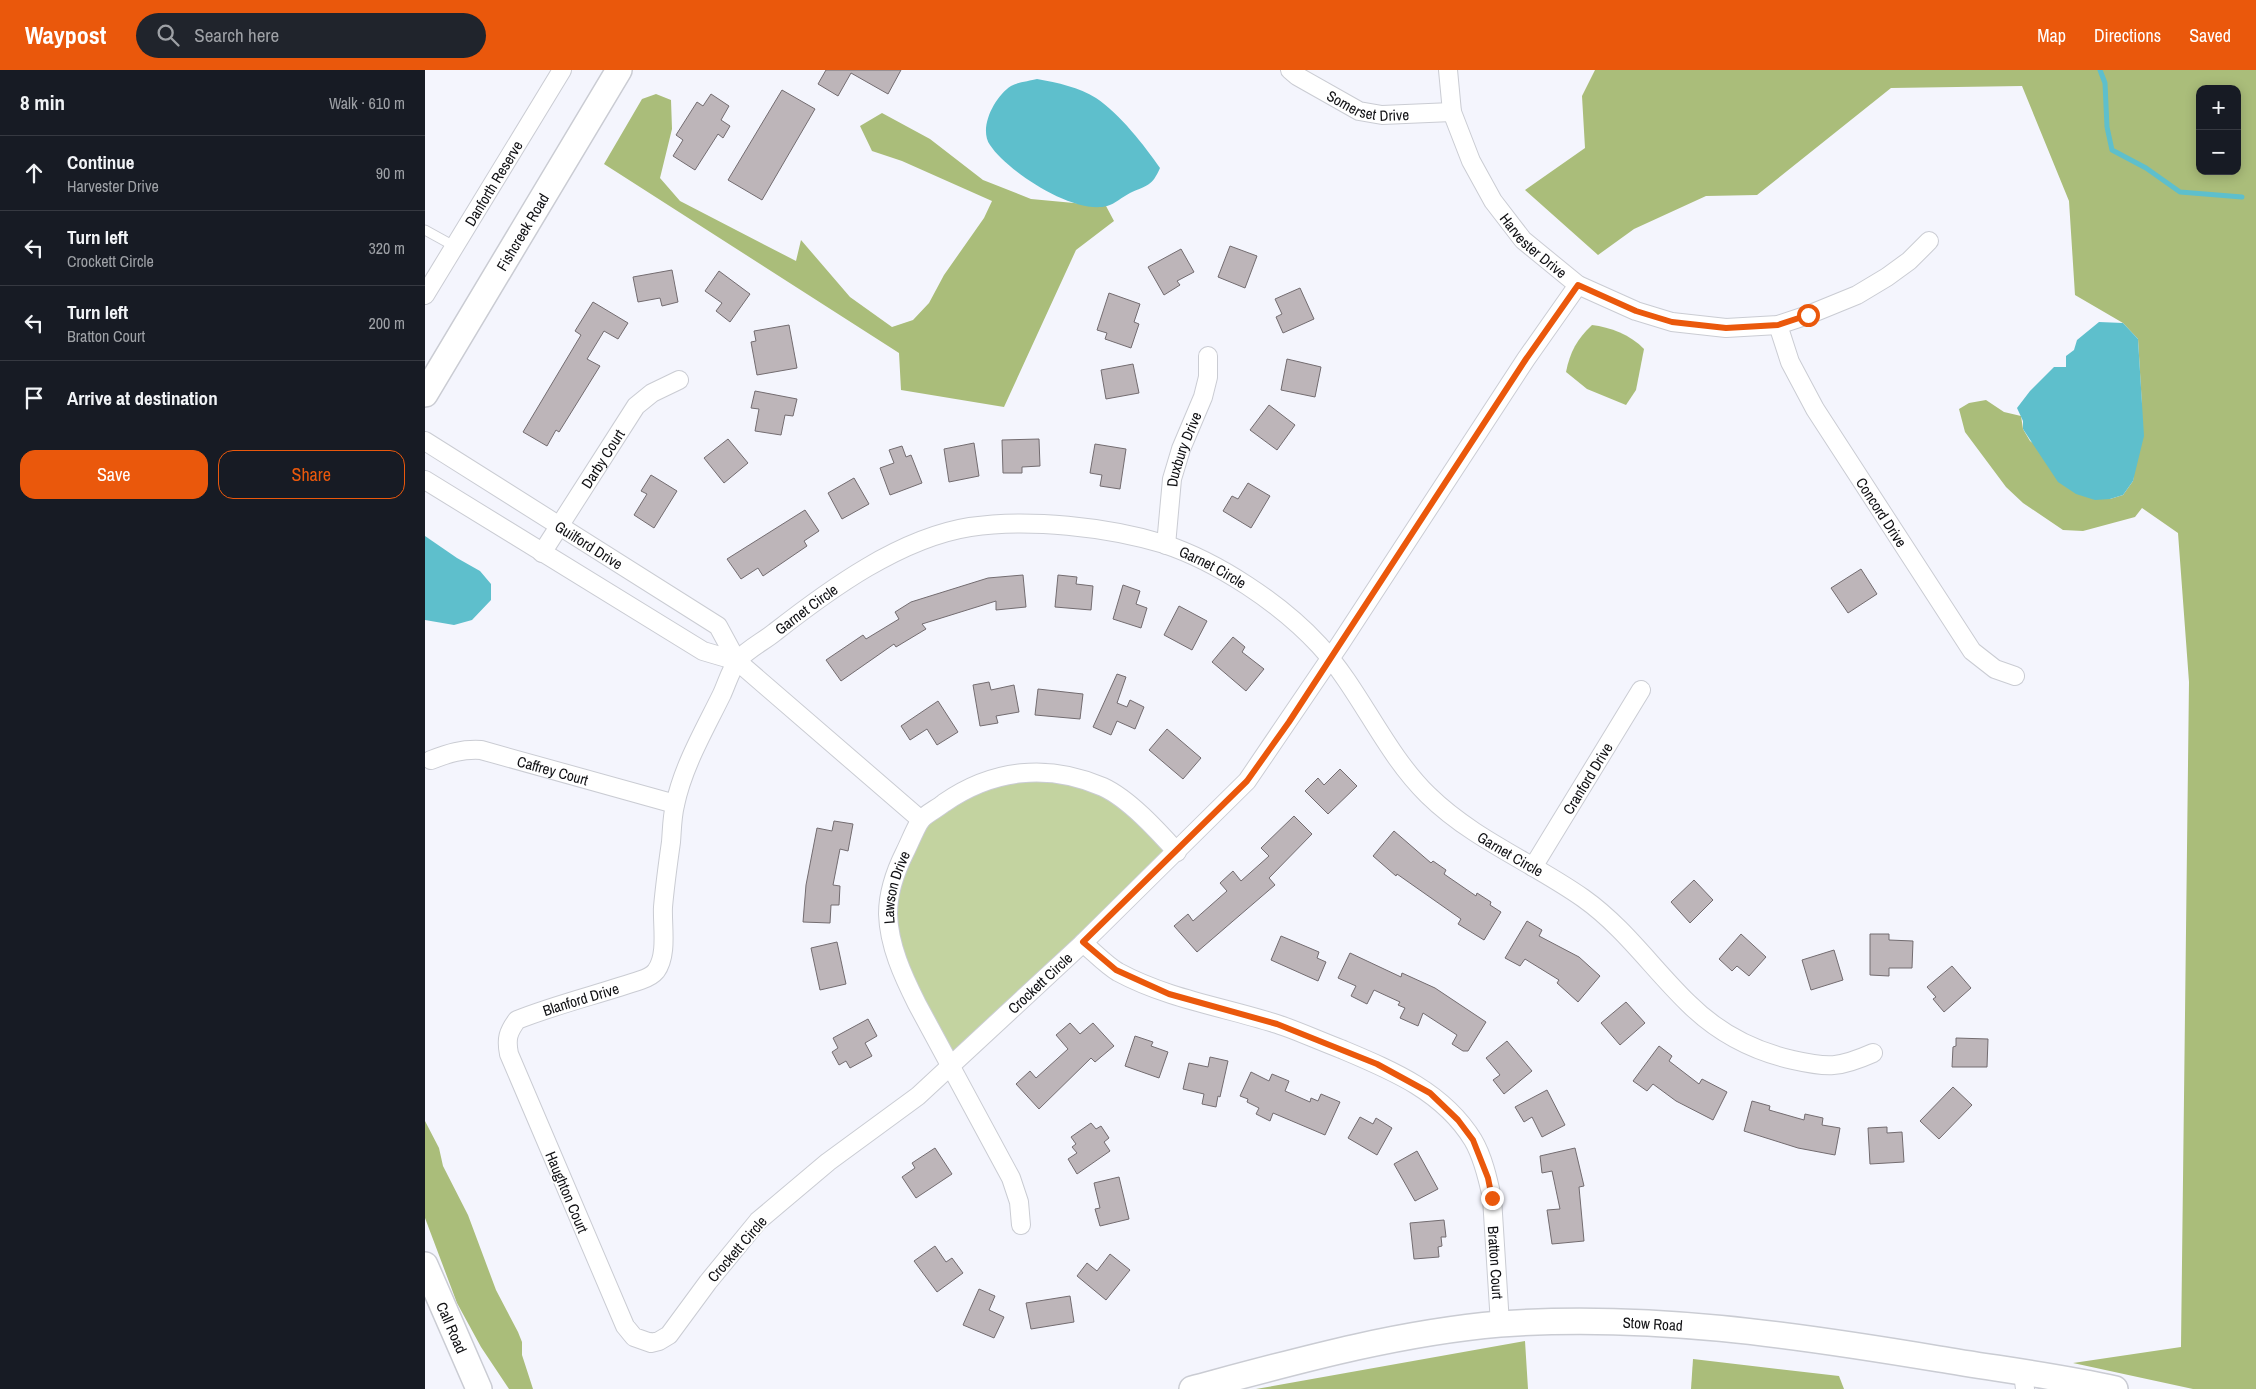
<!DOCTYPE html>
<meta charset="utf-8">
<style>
body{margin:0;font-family:"Archivo Narrow",sans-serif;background:#20242c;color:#f1f3f6}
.controls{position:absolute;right:15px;top:15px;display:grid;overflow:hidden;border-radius:10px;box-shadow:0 2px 12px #0003}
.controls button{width:45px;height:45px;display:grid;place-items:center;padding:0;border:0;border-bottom:1px solid #363941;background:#171b24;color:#f1f3f6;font:25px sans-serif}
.stop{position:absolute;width:15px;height:15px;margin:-11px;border:4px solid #ea580c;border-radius:50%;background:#fff}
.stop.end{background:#ea580c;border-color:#fff;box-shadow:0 1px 5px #0008}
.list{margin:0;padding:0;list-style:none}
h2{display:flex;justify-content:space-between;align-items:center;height:65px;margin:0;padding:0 20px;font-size:21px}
h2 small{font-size:16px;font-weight:400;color:#9ea1a6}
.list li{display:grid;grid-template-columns:32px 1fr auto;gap:15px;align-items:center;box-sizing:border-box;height:75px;padding:0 20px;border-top:1px solid #363941}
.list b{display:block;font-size:19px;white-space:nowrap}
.list p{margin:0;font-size:16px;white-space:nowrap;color:#9ea1a6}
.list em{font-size:16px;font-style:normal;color:#9ea1a6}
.actions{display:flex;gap:10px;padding:15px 20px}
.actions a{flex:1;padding:11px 0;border:1px solid #ea580c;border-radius:15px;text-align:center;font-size:18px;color:#ea580c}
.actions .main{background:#ea580c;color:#fff}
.icon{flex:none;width:28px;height:28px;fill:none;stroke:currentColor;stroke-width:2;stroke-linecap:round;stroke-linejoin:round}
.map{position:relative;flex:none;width:1831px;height:1319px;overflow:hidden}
header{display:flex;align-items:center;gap:30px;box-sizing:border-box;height:70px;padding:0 25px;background:#ea580c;color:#fff}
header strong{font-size:24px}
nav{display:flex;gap:28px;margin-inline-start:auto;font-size:18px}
.search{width:350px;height:45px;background:#20242c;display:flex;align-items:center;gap:12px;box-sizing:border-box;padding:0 18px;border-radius:28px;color:#9ea1a6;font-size:19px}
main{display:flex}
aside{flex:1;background:#171b24}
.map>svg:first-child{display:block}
.green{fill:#c3d3a0}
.forest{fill:#aabd7a;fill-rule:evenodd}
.water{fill:#5ebfcc}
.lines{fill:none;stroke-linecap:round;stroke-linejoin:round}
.stream{stroke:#5ebfcc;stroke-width:5}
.building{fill:#bdb5b9;stroke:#736c70}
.lane-casing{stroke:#caccd3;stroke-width:11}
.street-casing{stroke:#caccd3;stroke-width:20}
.secondary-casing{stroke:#caccd3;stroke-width:28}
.lane{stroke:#fff;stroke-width:9}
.street{stroke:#fff;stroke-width:18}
.secondary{stroke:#fff;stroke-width:25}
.route{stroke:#ea580c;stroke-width:6}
.labels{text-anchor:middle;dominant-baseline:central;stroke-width:4;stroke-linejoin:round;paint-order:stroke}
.street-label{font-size:15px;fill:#101013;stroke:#fff}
</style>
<header>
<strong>Waypost</strong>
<div class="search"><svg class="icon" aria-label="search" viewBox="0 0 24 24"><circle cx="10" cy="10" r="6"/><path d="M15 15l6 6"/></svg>Search here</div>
<nav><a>Map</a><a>Directions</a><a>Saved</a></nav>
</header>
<main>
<aside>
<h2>8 min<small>Walk · 610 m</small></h2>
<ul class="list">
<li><svg class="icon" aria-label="ahead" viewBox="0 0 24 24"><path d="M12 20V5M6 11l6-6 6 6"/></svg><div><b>Continue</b><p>Harvester Drive</p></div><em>90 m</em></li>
<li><svg class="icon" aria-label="left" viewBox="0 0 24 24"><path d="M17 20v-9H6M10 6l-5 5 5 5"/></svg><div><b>Turn left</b><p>Crockett Circle</p></div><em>320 m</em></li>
<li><svg class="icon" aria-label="left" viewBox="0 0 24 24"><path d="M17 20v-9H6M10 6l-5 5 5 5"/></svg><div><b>Turn left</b><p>Bratton Court</p></div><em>200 m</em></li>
<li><svg class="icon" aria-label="arrive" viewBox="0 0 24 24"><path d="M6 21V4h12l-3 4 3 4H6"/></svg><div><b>Arrive at destination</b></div></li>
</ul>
<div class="actions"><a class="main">Save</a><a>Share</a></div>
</aside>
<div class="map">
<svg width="1831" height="1319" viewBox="0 0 1831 1319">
<rect width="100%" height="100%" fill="#f4f5fd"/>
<!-- green -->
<polygon class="green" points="607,701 679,718 752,782 525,995 479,907 467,817 496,750 539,720"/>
<!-- forest -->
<g class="forest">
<path d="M1170 0H1831V1319H1768L1648 1293 1756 1277 1764 612 1753 463 1717 438 1710 447 1658 461 1638 460 1598 433 1581 417 1540 362 1534 339 1544 333 1561 330 1579 342 1596 346 1598 359 1605 371 1685 429 1698 425 1708 411 1717 336 1713 269 1698 253 1650 225 1644 131 1597 16 1466 18 1332 125 1281 126 1209 159 1173 185 1100 120 1160 78 1157 26ZM1775 19H1812V101H1775Z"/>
<polygon points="231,24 246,30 247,59 235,108 255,131 371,191 376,170 425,227 467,257 488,250 504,233 519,205 559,148 567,131 477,91 447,81 435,56 457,43 505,69 558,110 606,129 681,136 689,151 651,180 579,337 476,320 474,283 179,94 217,29"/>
<path d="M1167 255C1185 257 1206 265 1219 279L1211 320 1201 335 1162 319 1141 302C1145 282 1152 269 1167 255Z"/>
<polygon points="0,1051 14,1078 18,1096 43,1145 71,1220 93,1262 97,1272 97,1285 108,1319 84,1319 56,1277 32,1233 0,1148"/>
<polygon points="1100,1271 1103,1319 831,1319"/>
<polygon points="1268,1289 1414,1306 1419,1319 1266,1319"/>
</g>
<!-- water -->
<g class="water">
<path d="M612 9C633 13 654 17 671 28 694 43 720 76 735 98 727 116 723 115 705 123 697 127 690 134 682 136 649 145 582 101 565 75 553 58 570 26 586 16 593 12 605 11 612 9Z"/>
<polygon points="1674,252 1698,253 1713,269 1719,366 1708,411 1698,425 1685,429 1670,430 1651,424 1633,412 1598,359 1598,351 1592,338 1605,321 1629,297 1641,297 1641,286 1649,280 1652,270"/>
<polygon points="0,466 32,488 55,501 66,514 66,530 47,550 29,555 0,550"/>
</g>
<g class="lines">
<!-- stream -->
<polyline class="stream" points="1675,0 1680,13 1682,57 1687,80 1721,98 1755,122 1817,127"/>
</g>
<!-- building -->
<g class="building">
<polygon points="401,0 476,0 463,24 426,3 413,26 393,14"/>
<polygon points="357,20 390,39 337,130 303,110"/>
<polygon points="286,24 304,36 296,50 305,56 298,68 293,64 270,100 248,86 258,70 251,65 272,32 278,36"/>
<polygon points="805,176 832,186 820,218 793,207"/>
<polygon points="756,179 769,202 752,211 755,215 739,225 723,197"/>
<polygon points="247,200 253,232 237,236 235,228 213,232 208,207"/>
<polygon points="294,201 325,224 305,252 291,241 297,233 280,221"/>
<polygon points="875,218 889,249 858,263 851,247 857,244 850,229"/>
<polygon points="684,223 715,234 709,252 714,254 706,278 680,269 682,263 672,260"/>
<polygon points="168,232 203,253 193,269 179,261 162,289 175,296 134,362 131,360 122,376 98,362 156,265 150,261"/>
<polygon points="364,255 372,298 332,305 326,272 331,271 329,261"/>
<polygon points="862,289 896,297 890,327 856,320"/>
<polygon points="708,294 714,323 681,329 676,300"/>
<polygon points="330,321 372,329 368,346 360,345 356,365 330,361 334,339 326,338"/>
<polygon points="844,335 870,355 852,380 825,360"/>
<polygon points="303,369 323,393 299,413 279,388"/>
<polygon points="614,369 615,396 597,397 597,403 578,403 577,370"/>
<polygon points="549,373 554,406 524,412 519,379"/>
<polygon points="670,374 701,379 695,419 675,416 677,405 665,403"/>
<polygon points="477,376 481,387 486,385 497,413 465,425 455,398 469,393 464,380"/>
<polygon points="226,405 252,421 229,458 209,445 222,424 216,421"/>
<polygon points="429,408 444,434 417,449 403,423"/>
<polygon points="823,413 845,426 826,458 798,441 807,426 813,429"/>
<polygon points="380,440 394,461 379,471 382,476 338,506 333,498 316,509 302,489"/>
<polygon points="1436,499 1452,524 1423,543 1406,518"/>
<polygon points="598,505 601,537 571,540 571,531 497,554 501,559 471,577 469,574 416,611 401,590 438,565 441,569 474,549 470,542 486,532 563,508"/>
<polygon points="633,505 652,507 651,514 668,516 666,540 630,537"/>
<polygon points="698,515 715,521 711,534 722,538 716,558 688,549"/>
<polygon points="754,536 782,551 767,580 739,565"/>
<polygon points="808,567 820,577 817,582 839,599 821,621 787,592"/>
<polygon points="692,604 701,607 692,633 702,637 705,630 719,637 710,659 692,651 686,665 668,657"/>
<polygon points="564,612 566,620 589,615 594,642 571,646 573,653 555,656 548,615"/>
<polygon points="613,619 658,624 655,649 610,645"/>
<polygon points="513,631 533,662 512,675 502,659 485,670 476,656"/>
<polygon points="742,659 776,688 758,709 724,680"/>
<polygon points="915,699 932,716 903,744 880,721 893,708 899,715"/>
<polygon points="869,746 887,764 844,808 850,815 772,882 749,856 763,844 768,851 802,821 795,813 808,801 816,811 844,786 836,778"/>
<polygon points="409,751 428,754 423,781 415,779 408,815 415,816 414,835 406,835 405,853 378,852 381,815 392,758 407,761"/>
<polygon points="969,761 1006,793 1008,791 1021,800 1019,804 1051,826 1052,823 1066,832 1065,835 1076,842 1059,870 1033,854 1036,849 972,804 971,806 948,786"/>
<polygon points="1269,810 1288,830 1265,853 1246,832"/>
<polygon points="1102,851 1117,860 1114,866 1154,887 1175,906 1153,932 1132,913 1134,910 1100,889 1095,896 1080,888"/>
<polygon points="1316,864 1341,887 1324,906 1312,896 1307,901 1294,889"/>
<polygon points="1445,864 1464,864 1464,870 1488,871 1487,898 1464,898 1464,906 1445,905"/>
<polygon points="856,866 894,882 892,888 901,892 893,911 846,890"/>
<polygon points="412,872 421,914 395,920 386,878"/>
<polygon points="1409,880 1418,910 1386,920 1377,890"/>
<polygon points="925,883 976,907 977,903 1010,918 1061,952 1043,981 1038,981 1027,974 1032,965 998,943 993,956 975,948 980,938 973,935 975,932 949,920 942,934 926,926 931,916 913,908"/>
<polygon points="1527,896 1546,918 1519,942 1508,929 1511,927 1502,917"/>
<polygon points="1201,932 1220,953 1195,975 1176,953"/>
<polygon points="443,949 452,966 440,973 447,986 425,998 421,991 414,995 407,982 413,978 408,968"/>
<polygon points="645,953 655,964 668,953 689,976 670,992 666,988 614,1039 591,1014 605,1001 611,1008 643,979 631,965"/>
<polygon points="710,966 728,972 726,976 743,982 734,1008 700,996"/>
<polygon points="1531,968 1563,969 1562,997 1527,997 1528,977 1531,976"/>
<polygon points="1082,971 1107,1001 1079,1024 1068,1010 1075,1005 1061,988"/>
<polygon points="1234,976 1247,986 1244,991 1274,1014 1277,1009 1302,1022 1288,1050 1251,1031 1228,1014 1222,1021 1208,1011"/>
<polygon points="785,987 803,991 795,1027 793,1026 791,1037 777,1034 779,1024 758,1019 764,993 783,997"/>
<polygon points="826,1002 844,1011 847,1004 864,1011 860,1021 885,1032 886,1028 893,1031 896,1024 915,1032 900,1065 848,1043 845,1051 831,1044 834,1038 822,1032 823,1029 815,1026"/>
<polygon points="1528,1017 1547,1035 1514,1069 1495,1051"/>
<polygon points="1122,1020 1140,1055 1117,1067 1107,1047 1099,1052 1090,1037"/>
<polygon points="1327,1031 1345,1036 1344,1040 1379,1050 1380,1044 1398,1048 1397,1055 1415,1058 1410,1085 1373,1078 1319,1061"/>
<polygon points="935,1047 948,1054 951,1048 967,1058 952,1085 923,1068"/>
<polygon points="666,1053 671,1059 676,1056 684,1068 679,1072 685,1081 652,1104 643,1089 652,1083 647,1077 651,1074 646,1067"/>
<polygon points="1462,1057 1462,1063 1477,1062 1479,1092 1445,1094 1443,1058"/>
<polygon points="510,1078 527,1104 491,1128 477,1107 490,1098 487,1093"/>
<polygon points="1150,1078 1159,1116 1154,1117 1159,1171 1127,1174 1122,1140 1135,1139 1127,1101 1117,1103 1115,1086"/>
<polygon points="992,1081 1013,1119 990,1131 969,1094"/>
<polygon points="694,1107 704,1149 675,1156 670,1139 675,1138 669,1113"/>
<polygon points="1019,1150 1021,1167 1016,1167 1017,1176 1013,1177 1014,1187 989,1189 985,1153"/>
<polygon points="510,1176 521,1192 527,1188 538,1203 512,1222 489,1191"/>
<polygon points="685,1184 705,1200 681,1230 652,1206 662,1193 672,1201"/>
<polygon points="554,1219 570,1226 564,1240 579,1247 569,1268 538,1255"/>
<polygon points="645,1226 649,1252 606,1259 601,1233"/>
</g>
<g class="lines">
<!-- lane casing -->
<g class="lane-casing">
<polyline id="lane" points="0,160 29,176"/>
</g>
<!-- street casing -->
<g class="street-casing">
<g id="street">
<path id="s1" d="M865 0 872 6 934 41 957 45 1027 42"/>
<path id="s2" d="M1023 0 1027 42 1046 91 1068 131 1098 170 1153 215 1211 241 1247 252 1301 258 1353 255 1383 245 1432 225 1462 207 1484 191 1504 171"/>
<path id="s3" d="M1153 215 1101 289 915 574 822 711 658 873 493 1026 403 1092 333 1151 283 1212 244 1265 234 1271 226 1273 209 1267 200 1256 84 984C81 969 83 962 92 950 132 934 175 924 216 910 222 908 227 906 231 901 243 885 237 855 238 837 240 815 243 793 246 772 247 760 247 747 250 735 258 696 280 659 297 624 302 613 306 599 313 590 323 579 339 571 350 562 405 519 475 468 545 457 603 448 683 457 739 474 793 492 855 533 894 575 936 621 959 682 1003 725 1049 770 1107 792 1158 828 1199 857 1227 898 1263 933 1292 962 1328 981 1368 990 1403 998 1414 998 1448 983"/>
<path id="s4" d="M0 225 137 0"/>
<path id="s5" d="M1353 255 1365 292 1390 339 1547 581 1570 599 1590 606"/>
<path id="s6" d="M0 371 293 556 312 591 496 750"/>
<polyline points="0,410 278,581 312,591"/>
<path id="s7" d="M741 475 747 409 756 379 778 327 783 307V286"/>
<path id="s8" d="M117 483 211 336 227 323 254 310"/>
<path id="s9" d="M6 690C24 683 37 679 56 680L250 734"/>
<path id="s10" d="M1108 797 1216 620"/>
<path id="s11" d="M658 873C669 882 681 895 693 902 743 929 799 937 852 954 873 961 895 971 916 979 966 1000 1018 1021 1048 1070 1058 1087 1063 1109 1067 1128L1075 1254"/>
<path id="s12" d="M596 1155 594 1132 586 1108 492 934C478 906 464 876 463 844 463 823 471 800 480 782 485 772 489 761 495 751 500 744 512 739 519 733 568 699 623 693 678 717 704 729 733 761 752 782"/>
<polyline points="1598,1303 1600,1319"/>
</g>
</g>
<!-- secondary casing -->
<g class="secondary-casing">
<g id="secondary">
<path id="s13" d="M0 324 194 0"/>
<path id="s14" d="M0 1195 54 1319"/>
<path id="s15" d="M767 1319C868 1292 970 1263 1075 1254 1222 1243 1370 1265 1514 1289 1573 1299 1632 1306 1690 1319"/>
</g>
</g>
<!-- lane -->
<use href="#lane" class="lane"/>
<!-- street -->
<use href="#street" class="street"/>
<!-- secondary -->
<use href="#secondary" class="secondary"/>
</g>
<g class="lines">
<!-- route -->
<polyline class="route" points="1067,1128 1063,1108 1048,1070 1033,1050 1005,1023 952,994 852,954 744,924 691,900 658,872 822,711 864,652 1101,289 1153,215 1211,241 1247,252 1301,258 1353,255 1383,245"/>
</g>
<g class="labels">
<!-- street labels -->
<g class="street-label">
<text stroke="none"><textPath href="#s1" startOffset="88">Somerset Drive</textPath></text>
<text stroke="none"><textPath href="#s4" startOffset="131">Danforth Reserve</textPath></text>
<text stroke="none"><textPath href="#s13" startOffset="189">Fishcreek Road</textPath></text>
<text stroke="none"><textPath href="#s2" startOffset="201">Harvester Drive</textPath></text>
<text stroke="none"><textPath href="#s7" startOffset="98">Duxbury Drive</textPath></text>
<text stroke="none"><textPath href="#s8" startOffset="112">Darby Court</textPath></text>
<text stroke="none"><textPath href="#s5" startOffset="215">Concord Drive</textPath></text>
<text stroke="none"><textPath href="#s6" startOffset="194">Guilford Drive</textPath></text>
<text stroke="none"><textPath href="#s3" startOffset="2779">Garnet Circle</textPath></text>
<text stroke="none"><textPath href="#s3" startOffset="2344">Garnet Circle</textPath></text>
<text stroke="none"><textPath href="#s9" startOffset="126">Caffrey Court</textPath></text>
<text stroke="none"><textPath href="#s10" startOffset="104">Cranford Drive</textPath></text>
<text stroke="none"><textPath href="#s3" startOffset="3199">Garnet Circle</textPath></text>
<text stroke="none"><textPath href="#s12" startOffset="369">Lawson Drive</textPath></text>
<text transform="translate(615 913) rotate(-43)">Crockett Circle</text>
<text stroke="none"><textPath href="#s3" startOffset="1851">Blanford Drive</textPath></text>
<text transform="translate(142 1122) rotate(67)">Haughton Court</text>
<text transform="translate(312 1179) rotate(-49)">Crockett Circle</text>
<text stroke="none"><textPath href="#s11" startOffset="571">Bratton Court</textPath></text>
<text stroke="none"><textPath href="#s15" startOffset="468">Stow Road</textPath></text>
<text stroke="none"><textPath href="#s14" startOffset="68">Call Road</textPath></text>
</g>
</g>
</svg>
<div class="controls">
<button>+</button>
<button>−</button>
</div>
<div class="stop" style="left:1383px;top:245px"></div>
<div class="stop end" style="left:1067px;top:1128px"></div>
</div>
</main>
